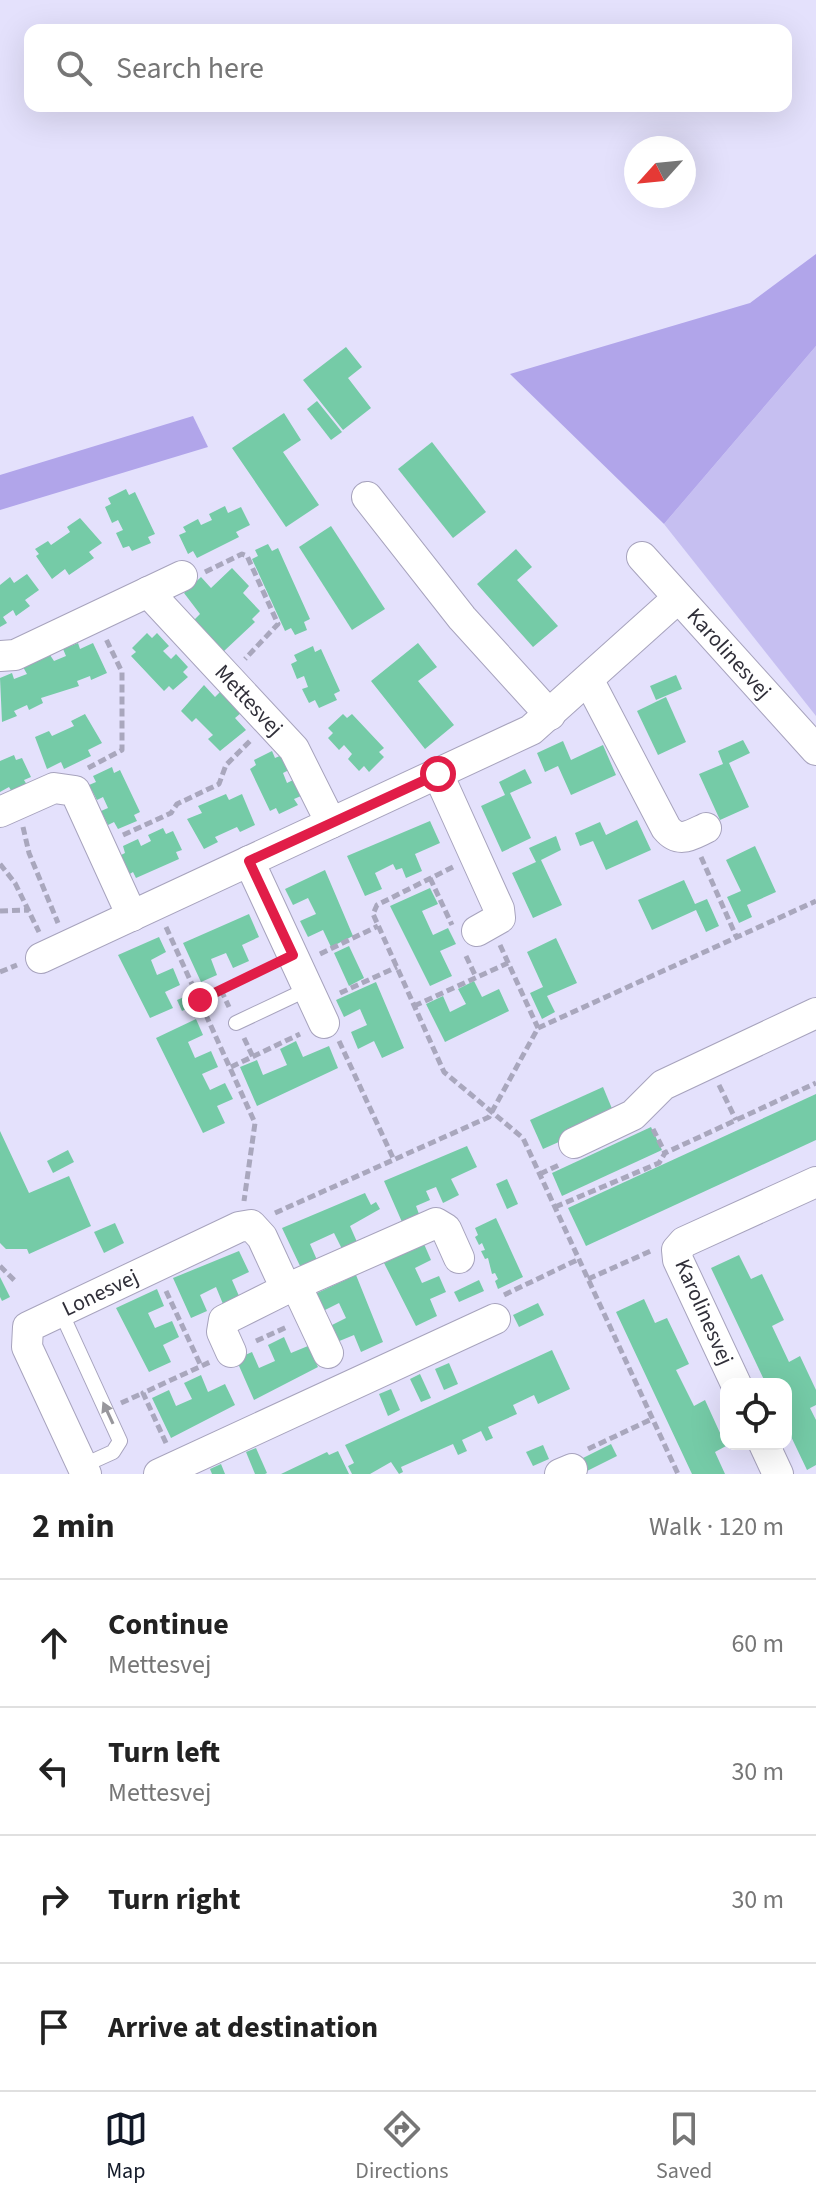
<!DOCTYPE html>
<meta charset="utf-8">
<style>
body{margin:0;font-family:"Source Sans 3",sans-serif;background:#f6f6f6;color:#222}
.controls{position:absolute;right:24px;bottom:24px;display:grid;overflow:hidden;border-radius:16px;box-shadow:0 8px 32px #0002}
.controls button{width:72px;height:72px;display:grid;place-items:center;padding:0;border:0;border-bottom:2px solid #e0e0e0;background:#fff;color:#222;font:40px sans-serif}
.compass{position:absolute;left:624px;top:136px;width:72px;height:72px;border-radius:50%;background:#fff;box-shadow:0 8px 32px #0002;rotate:243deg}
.stop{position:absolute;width:24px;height:24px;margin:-18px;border:6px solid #e11d48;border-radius:50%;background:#fff}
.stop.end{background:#e11d48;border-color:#fff;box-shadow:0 2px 8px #0008}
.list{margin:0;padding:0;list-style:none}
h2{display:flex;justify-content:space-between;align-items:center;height:104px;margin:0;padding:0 32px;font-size:34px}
h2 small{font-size:26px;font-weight:400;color:#767676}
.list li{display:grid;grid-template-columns:52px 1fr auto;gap:24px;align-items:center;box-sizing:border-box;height:128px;padding:0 32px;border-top:2px solid #e0e0e0}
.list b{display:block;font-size:30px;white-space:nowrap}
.list p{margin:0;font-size:26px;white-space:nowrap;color:#767676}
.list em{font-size:26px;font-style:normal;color:#767676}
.icon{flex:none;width:44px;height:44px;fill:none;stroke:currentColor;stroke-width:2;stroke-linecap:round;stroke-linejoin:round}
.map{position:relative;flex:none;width:816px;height:1474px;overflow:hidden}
.search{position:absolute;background:#fff;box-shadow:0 8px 32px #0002;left:24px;right:24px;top:24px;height:88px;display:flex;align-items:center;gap:20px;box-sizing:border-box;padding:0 28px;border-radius:16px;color:#767676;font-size:30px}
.sheet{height:616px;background:#fff}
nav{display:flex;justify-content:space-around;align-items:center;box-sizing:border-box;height:112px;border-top:2px solid #e0e0e0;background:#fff;font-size:22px;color:#767676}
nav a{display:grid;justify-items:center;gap:4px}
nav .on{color:#111827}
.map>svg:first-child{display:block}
.green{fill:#c6bff1}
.forest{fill:#b1a5ea}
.building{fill:#75cba7}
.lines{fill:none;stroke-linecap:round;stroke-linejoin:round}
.lane-casing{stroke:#a7a3bd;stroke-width:16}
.street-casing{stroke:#a7a3bd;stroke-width:32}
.path{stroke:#a9a7bd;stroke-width:5;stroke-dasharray:8 4;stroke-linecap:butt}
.lane{stroke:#fff;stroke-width:14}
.street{stroke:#fff;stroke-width:30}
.oneway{fill:#98979c}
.route{stroke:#e11d48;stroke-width:10}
.labels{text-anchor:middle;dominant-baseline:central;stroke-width:7;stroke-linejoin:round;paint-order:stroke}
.street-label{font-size:22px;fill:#302f39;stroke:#fff}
</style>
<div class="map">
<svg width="816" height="1474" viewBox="0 0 816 1474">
<rect width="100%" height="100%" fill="#e4e1fc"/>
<!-- green -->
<polygon class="green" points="816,346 816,716 664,524"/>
<!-- forest -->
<g class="forest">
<polygon points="816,254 816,346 664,524 510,374 750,303"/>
<polygon points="193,416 208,447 0,510 0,475"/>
</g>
<!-- building -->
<g class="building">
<polygon points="346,347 362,367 348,378 371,408 343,430 303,380"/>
<polygon points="317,401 342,432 331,440 307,409"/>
<polygon points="284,413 301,440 283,452 319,505 286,527 232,448"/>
<polygon points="432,442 486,512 453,538 398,469"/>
<polygon points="126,489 129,495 135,492 155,534 148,537 151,543 132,551 129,546 123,548 116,533 123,530 118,520 112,523 105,507 111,504 108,498"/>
<polygon points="225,506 228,513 241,507 250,525 236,532 239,537 197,558 193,551 188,554 179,535 186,532 183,527 198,519 201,525 212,520 209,514"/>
<polygon points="80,518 102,543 89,552 94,558 69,575 65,569 52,579 36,556 39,554 35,549 48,541 51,545 70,532 67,527"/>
<polygon points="331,526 385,609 352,630 299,547"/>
<polygon points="268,544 272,551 278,548 310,619 304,622 307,630 295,635 291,628 285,631 252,559 258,556 255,550"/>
<polygon points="516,549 532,567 517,580 558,626 533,647 477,584"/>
<polygon points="232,568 249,586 243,593 260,611 252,619 255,622 223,652 193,621 200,614 184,593 201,577 211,588"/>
<polygon points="27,574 39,590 25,600 30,606 16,616 13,610 3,617 7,623 0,627 0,585 10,577 14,583"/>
<polygon points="147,633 152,638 157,633 169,646 163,651 171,659 176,654 188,667 183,672 188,677 173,690 169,686 164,691 131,656 136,652 132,648"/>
<polygon points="78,643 80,649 93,643 107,673 91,680 90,676 77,681 79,686 41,698 43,703 29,710 27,705 14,711 17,716 2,722 0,678 12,673 14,679 27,674 23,667 50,655 54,661 66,656 63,649"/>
<polygon points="418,643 437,667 418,681 454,725 425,749 371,681"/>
<polygon points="313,646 315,652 321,649 340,691 334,694 337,700 319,708 315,700 309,703 302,689 308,687 304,676 297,679 291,664 297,661 294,655"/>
<polygon points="676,675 682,689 656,700 650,686"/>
<polygon points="204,685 215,697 220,692 241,713 235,718 246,730 220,751 208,739 213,735 196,718 192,722 181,711"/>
<polygon points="666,697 686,742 658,755 637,711"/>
<polygon points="85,714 102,743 88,750 91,756 64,769 61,762 47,769 35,737 49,731 52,736 74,726 71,721"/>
<polygon points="343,714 347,718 352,714 384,748 379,752 384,757 369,772 364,766 359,771 348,759 352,754 344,745 339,750 328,738 333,733 328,728"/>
<polygon points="743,740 750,753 729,763 749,807 720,820 699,774 723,764 718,751"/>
<polygon points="563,741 571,760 603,745 616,775 571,795 558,766 545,772 537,753"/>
<polygon points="272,751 275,758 282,755 289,770 283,773 287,783 293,780 301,796 294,799 298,805 279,814 276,808 270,811 250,769 256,765 254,760"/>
<polygon points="14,755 16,760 22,758 31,777 24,780 27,785 12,792 9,787 0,792 0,761"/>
<polygon points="112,767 114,773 120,770 140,812 134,815 137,821 118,829 114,822 108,825 101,811 108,808 103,797 97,800 89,785 96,782 93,776"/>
<polygon points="525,769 532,783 510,793 531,838 502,852 481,806 505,795 499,782"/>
<polygon points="226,794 229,800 242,794 255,825 240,832 237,827 215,837 218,842 204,849 187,819 202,813 198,806"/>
<polygon points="637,820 651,850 606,870 593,841 580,846 575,833 600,822 606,835"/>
<polygon points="430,821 440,843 415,854 422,871 406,878 402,868 396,870 393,864 375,873 382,889 365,896 347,856"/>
<polygon points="163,828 166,834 173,831 182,850 176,852 179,859 136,878 133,872 128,875 119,856 125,853 123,846 138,839 141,846 151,841 148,835"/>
<polygon points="556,836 561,850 541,860 562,905 533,918 512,873 536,862 529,848"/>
<polygon points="755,846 776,892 747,905 752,917 739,923 727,897 741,891 726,860"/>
<polygon points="325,870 353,936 331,947 323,930 308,937 300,921 316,914 308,898 293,905 285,889"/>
<polygon points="684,880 695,904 707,899 719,926 706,932 696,910 652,930 638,900"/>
<polygon points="430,888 438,904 422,911 433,935 448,928 456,944 440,951 452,976 430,986 390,906"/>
<polygon points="249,914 259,937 242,945 249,961 233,968 226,953 211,959 217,975 201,982 183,943"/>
<polygon points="159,937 166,952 151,960 157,975 173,968 180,985 165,992 173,1008 150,1018 118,955"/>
<polygon points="556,938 577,983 547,996 555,1012 542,1019 530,993 543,987 527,952"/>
<polygon points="349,946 364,978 349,986 334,953"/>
<polygon points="474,981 482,997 499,989 509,1011 445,1042 426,1004 443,996 450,1012 466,1004 458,989"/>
<polygon points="376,982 404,1048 382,1058 374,1041 358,1049 351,1032 367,1025 360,1009 344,1017 336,1000"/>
<polygon points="189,995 193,1006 182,1011 177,1000"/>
<polygon points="196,1019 203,1035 188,1042 195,1058 211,1051 218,1067 202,1074 210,1090 225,1083 233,1099 217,1106 225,1123 203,1133 156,1038"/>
<polygon points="296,1041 303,1057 329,1046 338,1068 257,1106 240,1067 257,1060 263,1075 287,1065 280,1049"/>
<polygon points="603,1087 613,1111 606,1121 543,1149 530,1120"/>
<polygon points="816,1094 816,1140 586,1246 568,1208"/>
<polygon points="651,1127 662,1150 562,1196 552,1173"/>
<polygon points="0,1131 29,1193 69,1176 91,1226 29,1254 27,1249 6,1249 0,1243"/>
<polygon points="467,1146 477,1167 451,1179 459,1195 443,1203 436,1187 426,1191 430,1200 416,1206 419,1214 402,1222 384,1181"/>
<polygon points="68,1150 74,1162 53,1173 47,1161"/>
<polygon points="507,1179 518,1204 507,1209 496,1184"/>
<polygon points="365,1193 371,1205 376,1202 380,1209 350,1226 357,1242 342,1249 334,1233 310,1244 317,1260 301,1268 282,1228"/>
<polygon points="496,1218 523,1277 498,1289 495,1281 498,1279 495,1273 492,1274 488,1258 485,1259 481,1251 485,1250 482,1243 479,1245 475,1237 478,1235 475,1228"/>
<polygon points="115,1223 124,1243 104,1253 94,1232"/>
<polygon points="424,1244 431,1260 415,1268 422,1283 439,1276 446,1292 430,1299 437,1316 416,1326 384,1263"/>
<polygon points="239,1251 249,1272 232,1280 239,1296 223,1304 216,1287 200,1295 207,1311 191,1318 173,1278"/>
<polygon points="739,1255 751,1279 762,1274 784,1320 772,1326 789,1362 800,1356 816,1390 816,1405 810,1408 816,1420 816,1465 807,1470 786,1426 786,1384 766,1384 711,1268"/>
<polygon points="356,1275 383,1342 361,1352 354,1335 337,1342 330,1326 346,1318 339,1303 323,1311 315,1294"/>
<polygon points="0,1277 10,1297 2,1301 0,1297"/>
<polygon points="479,1280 484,1291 459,1302 454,1292"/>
<polygon points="157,1289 164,1306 148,1313 155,1328 172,1321 179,1337 163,1345 171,1362 149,1372 116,1308"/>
<polygon points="644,1299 655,1323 667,1318 689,1364 676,1370 694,1406 705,1400 726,1446 715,1452 725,1474 692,1474 616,1312"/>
<polygon points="538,1303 544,1315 519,1327 513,1315"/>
<polygon points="284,1337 291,1353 308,1346 318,1367 254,1400 236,1359 252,1352 259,1368 275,1361 268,1345"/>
<polygon points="552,1350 570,1389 538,1404 534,1395 513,1405 517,1414 488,1427 493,1438 486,1441 481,1431 462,1440 467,1451 458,1455 453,1444 401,1467 403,1472 399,1474 391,1462 370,1474 352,1474 348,1466 354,1463 345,1445"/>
<polygon points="449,1363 458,1384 444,1390 435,1369"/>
<polygon points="420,1374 431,1398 421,1402 410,1379"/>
<polygon points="201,1375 208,1392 225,1384 235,1405 171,1438 152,1398 169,1390 176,1406 192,1399 184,1383"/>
<polygon points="391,1389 400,1410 388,1416 379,1394"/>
<polygon points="611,1444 617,1456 581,1474 573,1463"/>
<polygon points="543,1445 549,1459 533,1466 526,1452"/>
<polygon points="256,1448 267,1473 265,1474 255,1474 246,1452"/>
<polygon points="338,1451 349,1474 281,1474 327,1452 329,1455"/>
<polygon points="221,1464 225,1474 212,1474 210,1469"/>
</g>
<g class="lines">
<!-- lane casing -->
<g class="lane-casing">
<g id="lane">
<polyline points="236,1023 308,989"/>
<polyline points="60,1310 120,1441 113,1452 82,1466"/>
</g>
</g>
<!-- street casing -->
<g class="street-casing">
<g id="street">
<polyline points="367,497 462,618 550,715"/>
<path id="s1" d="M642 557 816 750"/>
<path id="s2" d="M148 592 294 749 331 823"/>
<polyline points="0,656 15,655 182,576"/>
<path d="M589 681 666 828C679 844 691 835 706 828"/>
<polyline points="438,774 499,909 500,918 477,931"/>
<polyline points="0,812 54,788 75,791 132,916"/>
<polyline points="249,861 324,1023"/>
<polyline points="41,958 531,730 678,598"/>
<polyline points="574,1143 633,1115 663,1085 816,1013"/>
<polyline points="296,1285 328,1353"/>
<polyline points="286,1289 436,1223 446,1229 459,1258"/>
<polyline points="736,1384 678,1260 677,1250 684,1242 816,1182"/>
<polyline points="764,1444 778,1474"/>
<path id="s3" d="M86 1474 27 1347 28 1327 239 1227 251 1225 262 1237 286 1289 224 1320 222 1332 231 1352"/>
<polyline points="159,1474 495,1319"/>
<polyline points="560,1474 572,1469"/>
</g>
</g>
<!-- path -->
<g class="path">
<polyline points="205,572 242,554 247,556 278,624 245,659"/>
<polyline points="88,768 122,750 122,672 106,639"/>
<polyline points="23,827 29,853 58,923"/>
<polyline points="123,835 171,813 177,804 219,784 226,765 251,740"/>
<polyline points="701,857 736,936"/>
<polyline points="0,864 15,883 39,932"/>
<polyline points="453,867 377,905 373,914 444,1072 523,1138 678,1474"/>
<polyline points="430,878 452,925"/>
<polyline points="0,911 29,910"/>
<polyline points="166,927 255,1123 244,1201"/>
<polyline points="500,945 538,1028"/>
<polyline points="320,954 378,926"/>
<polyline points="466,956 476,977"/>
<polyline points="0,972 17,965"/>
<polyline points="221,990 229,1007"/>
<polyline points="340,993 397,967"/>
<polyline points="200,1000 271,966"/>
<polyline points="414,1006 508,963"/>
<polyline points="244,1038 253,1057"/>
<polyline points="339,1041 394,1160"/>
<polyline points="231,1067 300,1034"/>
<polyline points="719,1085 736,1120"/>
<polyline points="653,1129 665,1153"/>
<polyline points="540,1174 561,1164"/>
<polyline points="555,1207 659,1163 665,1153 816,1083"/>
<polyline points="275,1213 489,1117 538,1028 816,901"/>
<polyline points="0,1266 16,1282"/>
<polyline points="588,1279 653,1250"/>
<polyline points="166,1291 201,1366"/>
<polyline points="504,1295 579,1259"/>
<polyline points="256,1341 287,1327"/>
<polyline points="121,1403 143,1393"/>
<polyline points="166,1443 143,1393 210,1362"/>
<polyline points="588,1449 652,1419"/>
</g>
<!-- lane -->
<use href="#lane" class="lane"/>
<!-- street -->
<use href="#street" class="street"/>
</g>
<!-- one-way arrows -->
<defs><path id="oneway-solid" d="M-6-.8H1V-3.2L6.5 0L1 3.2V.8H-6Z" transform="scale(2)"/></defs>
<use class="oneway" href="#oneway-solid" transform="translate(108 1413) rotate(-115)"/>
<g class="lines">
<!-- route -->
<polyline class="route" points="200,1000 293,955 249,861 438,774"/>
</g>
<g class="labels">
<!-- street labels -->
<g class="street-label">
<text stroke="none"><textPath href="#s1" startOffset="130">Karolinesvej</textPath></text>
<text stroke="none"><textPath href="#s2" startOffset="148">Mettesvej</textPath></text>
<text stroke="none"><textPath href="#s3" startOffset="240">Lonesvej</textPath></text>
<text transform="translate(704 1312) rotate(66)">Karolinesvej</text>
</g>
</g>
</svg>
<div class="controls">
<button><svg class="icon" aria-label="locate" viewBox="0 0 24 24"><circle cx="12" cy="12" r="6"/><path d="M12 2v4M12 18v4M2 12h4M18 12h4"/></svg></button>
</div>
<svg class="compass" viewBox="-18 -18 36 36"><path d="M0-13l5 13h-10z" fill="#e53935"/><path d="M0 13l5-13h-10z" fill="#767676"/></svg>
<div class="stop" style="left:438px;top:774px"></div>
<div class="stop end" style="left:200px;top:1000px"></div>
<div class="search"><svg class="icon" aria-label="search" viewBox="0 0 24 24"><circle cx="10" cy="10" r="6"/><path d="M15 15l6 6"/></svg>Search here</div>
</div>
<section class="sheet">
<h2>2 min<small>Walk · 120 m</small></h2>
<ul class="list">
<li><svg class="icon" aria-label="ahead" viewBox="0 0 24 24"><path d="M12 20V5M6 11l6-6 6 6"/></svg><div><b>Continue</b><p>Mettesvej</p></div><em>60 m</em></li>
<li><svg class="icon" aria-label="left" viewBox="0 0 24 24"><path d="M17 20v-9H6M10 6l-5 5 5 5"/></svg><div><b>Turn left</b><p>Mettesvej</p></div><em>30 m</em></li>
<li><svg class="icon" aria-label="right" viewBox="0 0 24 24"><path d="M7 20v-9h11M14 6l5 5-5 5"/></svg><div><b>Turn right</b></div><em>30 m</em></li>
<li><svg class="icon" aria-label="arrive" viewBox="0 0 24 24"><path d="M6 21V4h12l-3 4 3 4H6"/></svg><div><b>Arrive at destination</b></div></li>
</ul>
</section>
<nav>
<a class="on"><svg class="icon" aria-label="map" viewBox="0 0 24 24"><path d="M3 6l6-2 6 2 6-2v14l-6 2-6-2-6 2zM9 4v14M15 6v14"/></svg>Map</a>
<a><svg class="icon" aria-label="directions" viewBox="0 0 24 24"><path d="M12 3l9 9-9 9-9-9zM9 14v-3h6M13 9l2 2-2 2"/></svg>Directions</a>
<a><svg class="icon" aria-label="saved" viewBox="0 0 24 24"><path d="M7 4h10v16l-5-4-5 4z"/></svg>Saved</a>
</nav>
